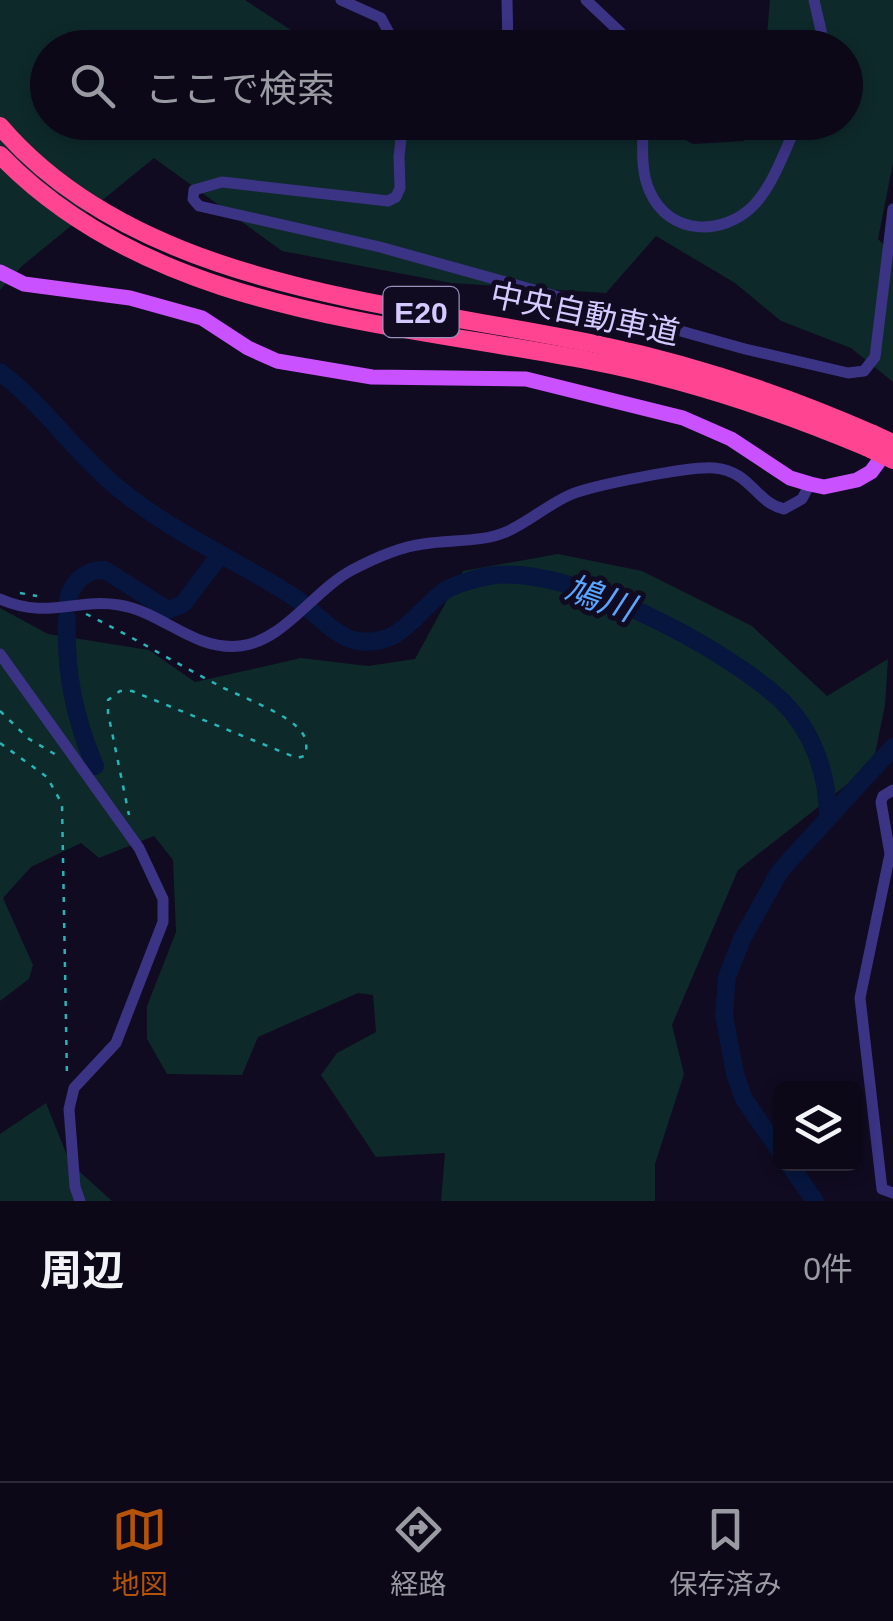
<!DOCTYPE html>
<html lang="ja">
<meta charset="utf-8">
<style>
body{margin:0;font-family:Arial,"Noto Sans JP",sans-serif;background:#151121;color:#f1f3f6}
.controls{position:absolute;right:30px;bottom:30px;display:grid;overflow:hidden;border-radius:15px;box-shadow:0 5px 15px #0003}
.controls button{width:90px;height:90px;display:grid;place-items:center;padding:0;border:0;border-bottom:2px solid #2c2937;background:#0c0818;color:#f1f3f6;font:50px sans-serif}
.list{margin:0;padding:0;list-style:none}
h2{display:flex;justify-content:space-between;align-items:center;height:130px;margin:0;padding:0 40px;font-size:42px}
h2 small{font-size:32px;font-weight:400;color:#9a9aa2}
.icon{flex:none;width:55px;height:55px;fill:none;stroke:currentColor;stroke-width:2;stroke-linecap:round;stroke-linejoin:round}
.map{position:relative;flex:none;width:893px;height:1201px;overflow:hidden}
.search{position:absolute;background:#0c0818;box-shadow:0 5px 15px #0003;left:30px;right:30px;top:30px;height:110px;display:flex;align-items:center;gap:25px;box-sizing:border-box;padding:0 35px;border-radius:55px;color:#9a9aa2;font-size:38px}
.sheet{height:280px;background:#0c0818}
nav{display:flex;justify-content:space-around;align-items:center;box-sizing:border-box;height:140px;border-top:2px solid #2c2937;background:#0c0818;font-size:28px;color:#9a9aa2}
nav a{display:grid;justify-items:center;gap:5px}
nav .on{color:#b45309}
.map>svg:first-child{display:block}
.green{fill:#0e292a}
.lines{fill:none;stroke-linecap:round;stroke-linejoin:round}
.river{stroke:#06163e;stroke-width:18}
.path{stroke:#25b7b8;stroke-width:2.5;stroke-dasharray:5 8;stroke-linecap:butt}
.minor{stroke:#3b3383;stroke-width:11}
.major{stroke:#ca51ff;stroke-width:15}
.highway{stroke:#ff4591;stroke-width:18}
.highway-bridge{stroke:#ff4591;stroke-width:18}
.labels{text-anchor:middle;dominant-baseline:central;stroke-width:10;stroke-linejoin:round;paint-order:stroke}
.shield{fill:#100b20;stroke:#9991bc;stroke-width:2.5}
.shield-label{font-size:30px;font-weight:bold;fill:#d4caff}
.street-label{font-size:32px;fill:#d4caff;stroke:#100b20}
.water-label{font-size:35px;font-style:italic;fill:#58a6ff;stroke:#100b20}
</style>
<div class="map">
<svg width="893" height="1201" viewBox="0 0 893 1201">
<rect width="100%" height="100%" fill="#100b20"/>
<!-- green -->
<g class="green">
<polygon points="0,0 245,0 317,47 48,48 48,122 653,122 693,144 744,141 749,123 846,122 846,48 766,47 770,0 893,0 893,163 878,239 893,254 893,382 851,348 781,321 735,283 656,236 606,293 451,283 282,251 154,158 22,266 0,290"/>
<polygon points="558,554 642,571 752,626 827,696 888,659 885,705 873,764 738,870 672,1025 684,1074 655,1164 655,1201 441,1201 445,1153 376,1157 321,1075 337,1053 376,1032 373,995 358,993 258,1037 242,1075 167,1074 147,1039 147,1006 176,932 173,860 154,836 99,858 81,843 31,867 3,898 33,965 29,979 0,1001 0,608 48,634 149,650 195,682 301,658 368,666 415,659 463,571"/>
<polygon points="46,1103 70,1163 112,1201 0,1201 0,1134"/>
</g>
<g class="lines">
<!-- river -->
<g class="river">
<path d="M0 372C44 405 75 453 118 488 174 534 231 557 291 595 312 608 335 638 358 641 403 647 416 610 446 590 456 584 477 578 489 576 566 562 727 649 782 701 813 731 828 775 828 817"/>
<path d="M68 599C73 581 87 569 105 570L168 610 183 604 220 555"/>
<path d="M67 618C65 671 74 717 95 766"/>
<polyline points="780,1151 744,1099 735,1074 724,1015 727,977 742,939 780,871 893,747"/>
<polyline points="789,1164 815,1201"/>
</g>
<!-- path -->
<g class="path">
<polyline points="20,593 37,596"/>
<path d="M86 614C131 636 172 661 216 684 237 696 290 713 303 734 307 740 307 749 305 756L297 758 132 691H120L108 700V713L129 815"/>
<polyline points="0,711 29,739 58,756"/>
<polyline points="0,743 47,777 62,804 67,1078"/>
</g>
<!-- minor -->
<g class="minor">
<polyline points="341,0 381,18 397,48"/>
<polyline points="507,0 508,48"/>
<polyline points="586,0 621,33 629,48"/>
<polyline points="814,0 825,48"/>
<polyline points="403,122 399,156 400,188 396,197 388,201 222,182 194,190 193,199 199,206 380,247 745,349 848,373 864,371 875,357 893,209"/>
<path d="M643 122C643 145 640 171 650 192 669 235 723 237 754 205 774 184 785 149 798 122"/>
<path d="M0 599C48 620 75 598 119 605 163 612 193 651 240 646 284 641 313 591 352 570 373 559 399 547 423 544 450 539 480 543 506 532 529 522 548 504 572 494 595 485 690 466 714 468 751 471 756 503 784 509L802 499 810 484"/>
<polyline points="0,654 139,848 163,899 163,922 116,1043 74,1088 69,1109 75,1187 80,1201"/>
<polyline points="893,790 883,796 881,802 890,854 860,998 882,1189 893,1193"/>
</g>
<!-- major -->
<polyline class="major" points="0,272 24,284 130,298 202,318 248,348 277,361 372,377 526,379 683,418 731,439 790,478 810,484 824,487 857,480 871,472 888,449"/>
<!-- highway -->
<g class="highway">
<path d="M0 126C140 290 402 303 600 345 694 365 785 395 873 434"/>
<path d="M0 155C151 312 389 322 591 361 685 379 778 410 866 447"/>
</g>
<!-- highway-bridge -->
<g class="highway-bridge">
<polyline points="873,434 893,443"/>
<polyline points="866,447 893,460"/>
</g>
</g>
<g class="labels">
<!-- shield labels -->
<rect class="shield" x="383.5" y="287" width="75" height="50" rx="8"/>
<g class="shield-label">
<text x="421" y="312">E20</text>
</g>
<!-- street labels -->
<g class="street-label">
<text transform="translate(585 314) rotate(12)">中央自動車道</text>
</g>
<!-- water labels -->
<g class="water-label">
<text transform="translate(600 598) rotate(19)">鳩川</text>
</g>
</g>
</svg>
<div class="controls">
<button><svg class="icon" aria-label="layers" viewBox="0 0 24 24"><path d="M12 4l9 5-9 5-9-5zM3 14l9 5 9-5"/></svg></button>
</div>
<div class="search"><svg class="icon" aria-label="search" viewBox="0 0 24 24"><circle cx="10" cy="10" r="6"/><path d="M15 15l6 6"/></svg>ここで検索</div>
</div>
<section class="sheet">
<h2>周辺<small>0件</small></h2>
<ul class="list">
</ul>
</section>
<nav>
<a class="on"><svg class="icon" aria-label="map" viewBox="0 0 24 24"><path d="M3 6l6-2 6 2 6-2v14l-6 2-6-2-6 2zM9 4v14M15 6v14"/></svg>地図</a>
<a><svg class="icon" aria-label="directions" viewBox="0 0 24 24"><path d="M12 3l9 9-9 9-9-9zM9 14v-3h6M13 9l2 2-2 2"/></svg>経路</a>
<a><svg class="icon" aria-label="saved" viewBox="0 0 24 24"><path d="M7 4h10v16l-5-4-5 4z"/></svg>保存済み</a>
</nav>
